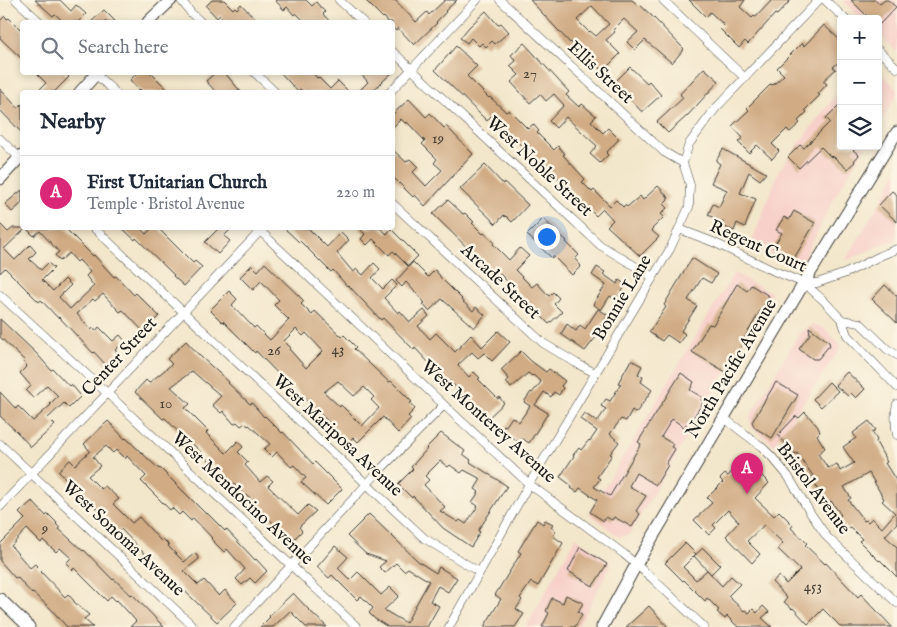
<!DOCTYPE html>
<meta charset="utf-8">
<style>
body{margin:0;font-family:"IM FELL English",serif;background:#f6f6f7;color:#1f2937}
.controls{position:absolute;right:15px;top:15px;display:grid;overflow:hidden;border-radius:5px;box-shadow:0 2px 8px #0003}
.controls button{width:45px;height:45px;display:grid;place-items:center;padding:0;border:0;border-bottom:1px solid #e0e1e3;background:#fff;color:#1f2937;font:25px sans-serif}
.you{position:absolute;left:546px;top:236px;width:18px;height:18px;margin:-12px;border:4px solid #fff;border-radius:50%;background:#1a73e8;box-shadow:0 0 0 8px #1a73e833}
.badge{display:grid;place-items:center;width:32px;height:32px;border-radius:50%;background:#db2777;color:#fff;font-size:16px;font-weight:700}
.pin{position:absolute;translate:-50% -41px;filter:drop-shadow(0 1px 2px #0008)}
.pin::after{content:'';position:absolute;top:26px;width:18px;height:15px;background:inherit;clip-path:polygon(0 0,100% 0,50% 100%)}
.list{margin:0;padding:0;list-style:none}
h2{display:flex;justify-content:space-between;align-items:center;height:65px;margin:0;padding:0 20px;font-size:21px}
h2 small{font-size:16px;font-weight:400;color:#747a83}
.list li{display:grid;grid-template-columns:32px 1fr auto;gap:15px;align-items:center;box-sizing:border-box;height:75px;padding:0 20px;border-top:1px solid #e0e1e3}
.list b{display:block;font-size:19px;white-space:nowrap}
.list p{margin:0;font-size:16px;white-space:nowrap;color:#747a83}
.list em{font-size:16px;font-style:normal;color:#747a83}
.icon{flex:none;width:28px;height:28px;fill:none;stroke:currentColor;stroke-width:2;stroke-linecap:round;stroke-linejoin:round}
.map{position:relative;flex:none;width:897px;height:627px;overflow:hidden}
.search{position:absolute;background:#fff;box-shadow:0 2px 8px #0003;left:20px;top:20px;width:375px;height:55px;display:flex;align-items:center;gap:12px;box-sizing:border-box;padding:0 18px;border-radius:5px;color:#747a83;font-size:19px}
.panel{position:absolute;background:#fff;box-shadow:0 2px 8px #0003;left:20px;top:90px;width:375px;height:140px;border-radius:5px}
.map>svg:first-child{display:block}
.built{fill:#f7d0c9}
.building{fill:#d0ab84;fill-rule:evenodd}
.lines{fill:none;stroke-linecap:round;stroke-linejoin:round}
.street-casing{stroke:#3c3a36;stroke-width:9}
.secondary-casing{stroke:#3c3a36;stroke-width:13}
.street{stroke:#fff;stroke-width:8}
.secondary{stroke:#fff;stroke-width:11}
.labels{text-anchor:middle;dominant-baseline:central;stroke-width:5;stroke-linejoin:round;paint-order:stroke}
.number-label{font-size:15px;fill:#494036}
.street-label{font-size:18px;fill:#1c1c1c;stroke:#fcf5e5}
</style>
<div class="map">
<svg width="897" height="627" viewBox="0 0 897 627">
<rect width="100%" height="100%" fill="#fcf5e5"/>
<filter id="ink" filterUnits="userSpaceOnUse"><feTurbulence type="fractalNoise" baseFrequency=".02" numOctaves="2"/><feDisplacementMap in="SourceGraphic" scale="10" xChannelSelector="R" yChannelSelector="G"/><feConvolveMatrix kernelMatrix="1 2 1 2 8 2 1 2 1" color-interpolation-filters="sRGB"/></filter>
<filter id="wash" filterUnits="userSpaceOnUse"><feTurbulence type="fractalNoise" baseFrequency=".0096" numOctaves="4" result="noise"/><feDisplacementMap in="SourceGraphic" scale="20" xChannelSelector="R" yChannelSelector="G"/><feGaussianBlur stdDeviation="1.12" result="paint"/><feColorMatrix in="noise" values="0 0 0 0 0 0 0 0 0 0 0 0 0 0 0 0 0 1.4 0 .05"/><feComposite in="paint" operator="in"/></filter>
<g filter="url(#wash)">
<rect width="100%" height="100%" fill="#f3e7cb"/>
<!-- built -->
<g class="built">
<polygon points="842,0 897,0 897,52 878,34 878,19 862,19"/>
<polygon points="878,71 897,89 897,95 878,126"/>
<polygon points="841,88 841,146 866,146 833,200 799,269 751,244 779,170"/>
<polygon points="897,172 897,239 846,260"/>
<polygon points="734,273 772,293 629,535 619,537 589,513"/>
<polygon points="812,324 824,328 842,346 774,445 751,427 750,416 800,332"/>
<polygon points="576,537 611,565 578,627 526,627"/>
</g>
<g id="blocks">
<!-- building -->
<g class="building">
<polygon points="35,0 60,0 71,11 76,5 86,14 78,22 64,22 55,14 53,16"/>
<polygon points="212,0 224,0 233,9 235,7 237,9 241,4 258,22 227,22 220,15 217,18 206,6"/>
<polygon points="275,0 306,0 312,6 316,2 325,12 323,14 330,22 305,22 296,13 294,15 287,7 284,10"/>
<polygon points="365,0 395,0 416,22 427,12 429,15 445,0 457,0 445,11 446,12 436,22 437,23 414,45 398,28 396,31 392,27 392,22 388,22 384,17 383,18"/>
<path d="M530 0H632L639 6 640 5 653 17 684 49 672 63 645 40 635 50 627 42 638 32 624 19 613 30 615 32 606 40 620 54 603 71 571 42 570 43ZM592 6 609 24 596 36 590 31 589 32 577 20Z"/>
<polygon points="689,0 745,0 740,7 752,18 754,16 756,17 772,0 791,0 777,15 775,14 748,44 745,41 739,48 720,29 724,25 710,12 706,17"/>
<polygon points="851,0 876,0 880,4 885,0 888,0 896,7 878,26 878,19 870,19"/>
<polygon points="104,10 116,22 91,22"/>
<polygon points="486,11 498,25 501,23 509,32 495,44 492,41 486,47 482,43 479,46 471,38 467,43 460,38 469,27"/>
<polygon points="5,16 7,19 9,18 22,31 22,59 0,38 0,21"/>
<polygon points="824,25 841,41 841,60 833,67 836,69 823,81 827,84 818,94 820,95 805,110 807,112 798,121 800,123 790,132 787,129 772,144 779,151 772,159 757,145 749,153 738,142 743,138 732,126 749,110 747,108 771,84 773,85 784,75 777,68 802,43 804,46"/>
<polygon points="524,43 569,92 566,95 579,107 582,104 596,116 591,121 603,133 608,128 619,139 606,153 608,155 600,163 590,154 597,146 566,117 556,128 549,121 564,105 554,94 546,101 540,94 530,103 511,82 519,75 510,66 516,61 511,55"/>
<polygon points="456,46 477,66 467,76 489,98 490,97 506,112 509,110 528,129 533,124 539,131 537,133 554,150 558,146 565,154 563,155 585,179 582,182 592,192 594,190 610,206 616,200 623,207 625,205 627,207 640,196 643,200 658,186 669,198 663,204 667,208 661,214 664,217 651,230 659,237 640,256 607,226 613,220 603,209 596,216 557,177 555,179 538,159 537,161 491,116 487,121 435,70"/>
<polygon points="630,67 647,83 649,81 661,95 642,112 630,99 631,98 615,82"/>
<polygon points="704,68 719,81 688,115 668,133 657,122 683,98 680,94"/>
<polygon points="35,72 64,72 69,77 54,92 37,92 46,83"/>
<polygon points="138,72 150,72 170,92 143,92 140,89 139,90 130,80"/>
<polygon points="216,72 224,72 241,92 216,92 206,81"/>
<polygon points="280,72 312,72 317,78 318,77 330,89 338,81 349,92 304,92 300,89 298,92"/>
<polygon points="359,72 393,72 371,92 358,92 368,82"/>
<polygon points="0,89 18,108 22,104 22,133 0,110"/>
<polygon points="409,99 426,117 430,113 444,128 446,126 473,154 425,206 415,195 413,197 392,176 392,149 406,162 410,159 418,167 413,172 426,186 442,170 434,163 437,159 422,144 425,141 407,122 406,124 401,119 392,128 392,115"/>
<polygon points="841,103 841,146 857,146 853,150 859,155 854,161 855,162 847,169 834,157 832,156 831,157 821,147 799,168 788,157 800,145 804,148 830,122 826,118"/>
<polygon points="723,149 766,173 760,180 749,172 740,193 756,199 745,227 737,223 734,231 722,226 723,222 708,215 713,204 719,207 727,190 711,183 720,164 716,161"/>
<polygon points="485,165 503,184 504,182 528,205 512,222 506,216 505,217 504,215 496,224 460,189"/>
<polygon points="22,190 22,203 12,212 5,204"/>
<polygon points="892,191 897,195 897,222 879,205"/>
<polygon points="448,200 463,214 465,213 474,222 472,223 483,234 484,233 494,242 493,244 509,260 520,248 529,256 515,270 532,287 537,283 549,296 553,292 559,298 554,304 562,312 549,324 495,269 492,272 434,215 433,214"/>
<polygon points="794,211 815,223 793,260 773,247 782,233 776,230 784,217 789,220"/>
<polygon points="543,219 567,241 566,242 579,255 575,259 581,266 572,275 553,256 552,258 527,235"/>
<path d="M0 224 8 232 13 228H65L93 256 94 255 114 277 116 276 134 295 136 293 159 316 143 331 123 310 120 312 103 294 95 301 93 299 77 314 91 330 93 328 96 331 99 327 113 341 120 335 125 341 115 350 118 354 106 365 94 352 93 353 59 317 58 318 41 300 39 302 5 268 0 273ZM26 228 34 236 40 231 59 252 55 255 60 261 69 253 77 262 79 260 90 272 86 276 94 286 70 309 59 297 71 285 65 279 53 291 42 280 54 268 48 263 41 270 29 259 36 252 30 245 15 260 4 249Z"/>
<polygon points="122,228 140,228 146,234 152,228 158,228 193,263 195,261 202,267 184,286 173,276 174,275 136,238 135,240"/>
<polygon points="219,228 232,228 224,236 230,241 218,254 205,242"/>
<polygon points="284,228 308,228 327,247 341,232 349,240 337,253 353,272 357,269 363,275 374,263 380,269 372,278 383,289 392,280 397,285 384,298 398,313 400,311 410,322 424,310 429,316 418,326 430,339 436,333 455,352 471,335 482,347 498,331 510,342 492,361 484,353 478,358 472,352 458,365 469,377 474,372 480,378 478,379 498,399 499,397 504,403 487,419 450,381 448,383 415,348 414,350 383,318 381,320 348,285 347,286 333,270 331,272 300,241 299,242"/>
<polygon points="359,228 380,228 387,234 391,229 418,256 408,266 393,251 389,255 373,239 367,245 361,239 365,234"/>
<polygon points="692,258 717,274 711,283 702,278 688,300 697,306 681,331 685,334 679,343 667,335 662,341 649,332 666,307 664,305"/>
<polygon points="413,262 428,277 435,270 440,276 440,277 462,299 461,300 473,311 476,307 485,315 474,328 442,299 429,311 423,304 425,303 406,282 402,287 396,281"/>
<path d="M265 263 304 301 301 304 312 315 315 311 342 337 344 335 356 347 354 349 389 382 391 381 412 402 410 403 415 409 408 416 411 419 398 433 383 417 358 442 353 437 349 442 304 398 289 382 287 383 256 351 255 353 223 321 222 322 210 310 229 291 237 299 232 305 254 328 256 326 270 340 289 320 274 305 279 300 261 281 253 290 240 277 252 265 258 271ZM296 329 303 336 306 333 323 351 306 368 289 349 291 348 284 341ZM338 381 354 396 364 387 374 397 371 400 379 408 362 426 341 405 340 407 324 392Z"/>
<polygon points="597,267 605,272 603,274 617,284 619,280 626,285 616,300 610,296 601,310 593,304 606,285 592,275"/>
<polygon points="737,284 747,291 751,285 769,296 742,342 743,343 726,372 692,352 709,324 713,325"/>
<polygon points="885,285 897,296 897,323 872,299"/>
<polygon points="598,309 608,315 594,336 596,337 585,351 561,334 567,324 576,331 580,325 585,329"/>
<polygon points="0,319 37,354 51,370 53,369 69,386 71,384 81,396 69,408 64,403 48,418 55,425 31,447 17,432 0,416 0,392 16,409 18,406 33,421 51,405 50,404 58,396 47,385 33,398 26,391 31,386 20,373 27,366 24,362 25,361 0,337"/>
<polygon points="809,327 829,342 830,347 828,347 818,359 813,359 799,349 810,334"/>
<polygon points="186,341 201,357 229,382 228,383 250,404 252,403 264,417 265,416 282,433 283,432 313,464 315,462 342,489 326,505 301,482 306,478 294,465 291,467 277,452 272,457 264,449 270,444 249,425 248,426 245,423 241,426 237,422 234,424 223,411 221,413 212,405 221,396 192,371 171,387 190,404 185,408 208,431 206,433 226,453 238,441 243,447 238,452 248,462 245,465 260,482 267,476 273,481 268,486 298,515 308,505 316,511 299,527 302,531 293,540 279,527 278,528 247,495 245,496 230,480 214,464 213,465 194,445 192,446 165,418 163,419 135,392 146,380 149,383 172,364 167,359"/>
<polygon points="521,351 531,361 546,372 549,369 565,381 561,386 563,388 559,395 554,392 551,397 544,392 535,405 548,413 529,443 523,439 520,443 509,435 508,437 499,431 504,425 506,426 512,417 519,422 530,406 524,402 531,392 532,393 541,382 533,375 532,376 528,373 511,388 506,382 509,379 501,370"/>
<polygon points="631,360 642,366 638,374 643,377 641,382 652,390 636,413 632,410 626,421 621,419 610,434 619,442 610,454 612,455 597,477 600,479 594,487 610,496 641,444 638,442 681,373 694,382 690,390 702,397 701,400 704,401 688,426 686,424 684,427 672,419 661,437 673,444 671,447 675,449 666,464 668,465 656,485 636,473 629,486 646,496 636,511 640,514 632,527 614,517 612,520 606,517 604,521 590,512 597,500 580,488 577,492 571,488 572,486 560,477 574,456 573,455 579,448 581,450 589,440 590,441 597,431 580,419 584,413 597,422 606,409 601,406 606,399 610,401 621,384 618,383"/>
<polygon points="847,372 865,389 856,398 851,393 848,396 835,385"/>
<polygon points="776,382 798,395 772,438 755,428 752,422"/>
<polygon points="829,382 838,391 821,407 813,399"/>
<path d="M805 412 818 427 820 432 817 435 825 448 818 454 828 468 837 464 840 471 854 463 843 447 856 438 853 433 869 421 876 430 872 432 877 440 876 442 887 462 885 463 897 482V523L885 536 897 547V577L880 560 879 561 859 541 862 539 850 527 847 529 838 517 841 515 831 501 826 504 822 498 811 477 813 476 797 453 795 454 778 435 796 416 799 418ZM869 473 884 499 882 501 895 513 882 528 872 518 868 522 866 520 864 521 848 500 851 498 844 487Z"/>
<polygon points="108,421 125,439 126,438 159,469 160,468 206,514 207,513 225,531 226,529 255,560 256,559 267,571 255,583 250,578 242,585 236,579 245,569 227,549 224,552 211,539 212,538 193,518 191,521 182,512 179,515 172,508 170,510 141,481 146,476 127,456 125,459 116,450 113,453 106,446 93,457 100,466 88,476 101,489 105,486 119,499 113,504 132,523 139,517 161,541 163,539 169,545 168,546 184,562 195,553 199,559 184,571 198,585 204,580 219,596 225,590 237,603 217,622 170,577 169,578 158,568 121,529 119,531 104,514 103,515 58,471 70,460 75,465 90,451 84,444"/>
<path d="M441 433 465 451 463 454 471 460 470 462 507 486 478 531 480 532 471 547 443 528 413 496 412 498 398 484 413 469 411 467 427 449 426 448ZM440 461 448 467 450 465 461 473 464 470 481 479 475 489 479 492 472 502 478 506 466 524 460 520 458 522 440 511 445 507 424 485 429 480 425 476Z"/>
<polygon points="738,465 742,469 744,467 756,478 760,474 769,483 755,498 774,516 779,511 793,525 791,528 807,543 805,545 825,564 826,563 858,597 861,594 892,627 841,627 823,609 808,624 793,608 792,609 784,602 787,598 772,582 779,576 786,584 800,570 778,549 783,543 764,525 747,541 760,554 752,563 726,536 739,522 728,510 713,525 716,528 709,535 694,520 712,503 707,498 723,482 720,479 725,474 728,476"/>
<polygon points="32,501 46,516 48,514 57,523 56,524 60,528 59,529 83,551 84,550 113,580 114,579 131,595 132,594 164,627 130,627 136,621 117,600 116,601 111,596 107,601 74,568 73,570 66,563 71,558 60,548 56,552 43,540 41,543 27,529 11,546 30,568 35,564 42,571 41,572 65,597 68,594 74,601 74,602 89,615 84,619 93,627 67,627 50,608 33,593 32,594 17,577 15,578 0,561 0,544 25,519 19,513"/>
<polygon points="369,514 419,562 436,573 439,567 457,578 448,592 438,586 430,601 439,606 427,627 388,627 375,619 369,613 373,608 361,596 357,600 332,575 329,578 317,567 335,546 348,557 338,568 350,580 358,572 381,595 390,587 399,596 384,610 406,623 429,581 408,568 404,571 396,563 385,573 379,567 386,561 366,554 347,536"/>
<polygon points="537,520 543,524 545,520 553,524 551,527 556,531 553,536 563,543 538,586 531,582 520,598 522,600 516,609 524,614 515,627 484,627 501,599 495,595 521,553 518,551"/>
<polygon points="685,543 696,554 683,567 696,580 707,570 722,586 731,576 740,584 728,596 744,611 745,610 749,613 753,609 757,613 763,606 769,612 762,618 772,627 738,627 727,616 725,619 717,612 719,610 707,598 705,601 684,580 683,581 665,563"/>
<polygon points="580,547 607,564 593,586 568,571"/>
<polygon points="703,548 720,565 711,574 694,556"/>
<polygon points="293,593 310,611 327,627 306,627 290,611 273,627 260,627 270,617 269,616"/>
<polygon points="566,595 583,603 578,612 582,614 575,627 542,627 549,613 546,611 552,598 563,603"/>
<polygon points="649,606 668,627 626,627"/>
</g>
</g>
</g>
<g filter="url(#ink)">
<use href="#blocks" fill-opacity="0" stroke="#3c3a36" stroke-width="1"/>
<g class="lines">
<!-- street casing -->
<g class="street-casing">
<g id="street">
<polyline points="16,0 40,22"/>
<polyline points="181,0 191,13 201,22"/>
<polyline points="339,0 363,22"/>
<polyline points="500,0 664,152 683,163"/>
<polyline points="663,0 745,78"/>
<polyline points="825,0 845,19"/>
<polyline points="878,50 897,68"/>
<polyline points="392,51 600,245 653,277"/>
<polyline points="93,72 115,92"/>
<polyline points="254,72 275,92"/>
<polyline points="390,92 477,0"/>
<polyline points="0,139 22,160"/>
<polyline points="392,203 543,343 576,363 595,373"/>
<polyline points="94,228 424,538 479,572"/>
<polyline points="257,228 444,405 529,484 624,554 653,579 704,627"/>
<polyline points="679,229 713,242 774,271 804,283 823,300 842,320"/>
<polyline points="804,283 817,283 846,273 882,255 897,249"/>
<polyline points="0,295 107,393 357,627"/>
<polyline points="897,355 887,349 860,323 842,320 847,335 897,387"/>
<path d="M897 404C894 414 895 424 897 435"/>
<polyline points="724,418 762,447 772,457 788,476 811,514 827,537 897,603"/>
<polyline points="0,444 194,627"/>
<polyline points="0,507 263,228"/>
<polyline points="234,627 380,470 444,405"/>
<polyline points="449,627 529,484 670,249 689,207 690,185 683,163 689,144 715,109 819,0"/>
</g>
</g>
<!-- secondary casing -->
<g class="secondary-casing">
<g id="secondary">
<polyline points="148,22 171,0"/>
<polyline points="80,92 98,72"/>
<polyline points="0,179 22,155"/>
<polyline points="0,599 29,627"/>
<polyline points="602,627 636,565 804,283 897,132"/>
</g>
</g>
<!-- street -->
<use href="#street" class="street"/>
<!-- secondary -->
<use href="#secondary" class="secondary"/>
</g>
</g>
<g class="labels">
<!-- number labels -->
<g class="number-label">
<text x="530" y="73">27</text>
<text x="438" y="138">19</text>
<text x="338" y="349">43</text>
<text x="274" y="350">26</text>
<text x="166" y="403">10</text>
<text x="45" y="528">9</text>
<text x="813" y="586">453</text>
</g>
<!-- street labels -->
<g class="street-label">
<text transform="translate(600 73) rotate(43)">Ellis Street</text>
<text transform="translate(539 167) rotate(43)">West Noble Street</text>
<text transform="translate(758 247) rotate(24)">Regent Court</text>
<text transform="translate(500 282) rotate(43)">Arcade Street</text>
<text transform="translate(623 298) rotate(-59)">Bonnie Lane</text>
<text transform="translate(120 357) rotate(-47)">Center Street</text>
<text transform="translate(732 369) rotate(-59)">North Pacific Avenue</text>
<text transform="translate(488 422) rotate(42)">West Monterey Avenue</text>
<text transform="translate(337 436) rotate(43)">West Mariposa Avenue</text>
<text transform="translate(813 489) rotate(53)">Bristol Avenue</text>
<text transform="translate(242 499) rotate(43)">West Mendocino Avenue</text>
<text transform="translate(123 539) rotate(43)">West Sonoma Avenue</text>
</g>
</g>
</svg>
<div class="controls">
<button>+</button>
<button>−</button>
<button><svg class="icon" aria-label="layers" viewBox="0 0 24 24"><path d="M12 4l9 5-9 5-9-5zM3 14l9 5 9-5"/></svg></button>
</div>
<div class="you"></div>
<div class="pin badge" style="left:747px;top:494px">A</div>
<div class="search"><svg class="icon" aria-label="search" viewBox="0 0 24 24"><circle cx="10" cy="10" r="6"/><path d="M15 15l6 6"/></svg>Search here</div>
<section class="panel">
<h2>Nearby<small></small></h2>
<ul class="list">
<li><span class="badge">A</span><div><b>First Unitarian Church</b><p>Temple · Bristol Avenue</p></div><em>220 m</em></li>
</ul>
</section>
</div>
